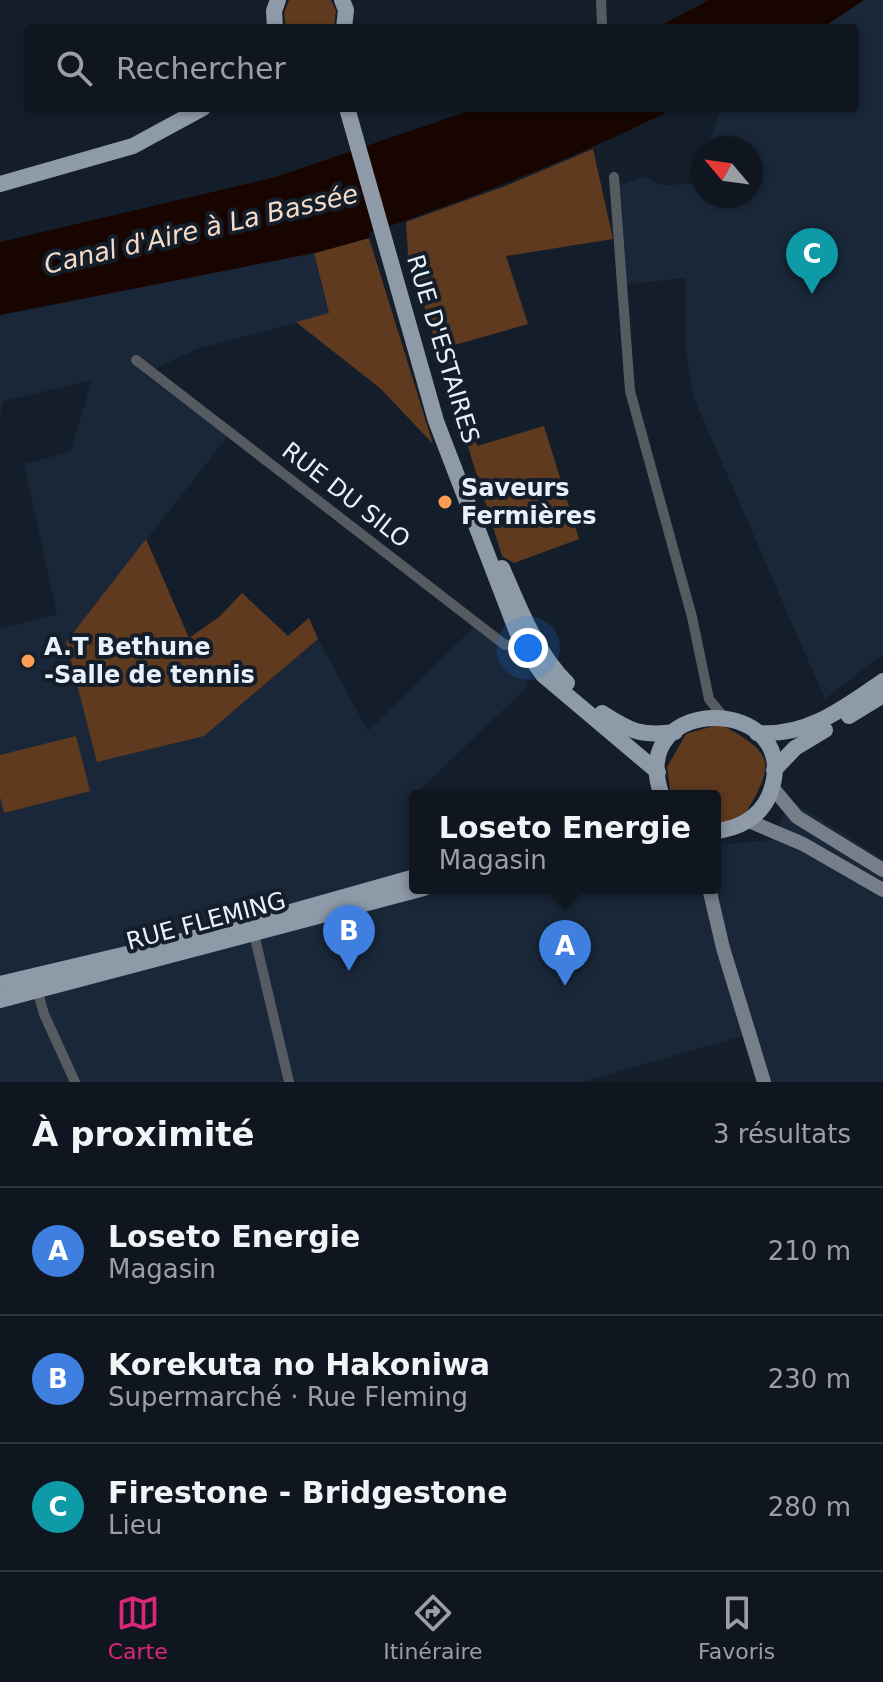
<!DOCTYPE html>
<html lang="fr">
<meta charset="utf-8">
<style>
body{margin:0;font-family:"DejaVu Sans",sans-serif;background:#181f29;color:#f1f3f6}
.compass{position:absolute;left:691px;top:136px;width:72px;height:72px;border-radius:50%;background:#0f1620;box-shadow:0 2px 6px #0004;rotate:299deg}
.you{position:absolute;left:528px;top:648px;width:28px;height:28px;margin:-20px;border:6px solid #fff;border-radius:50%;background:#1a73e8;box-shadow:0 0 0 12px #1a73e833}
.badge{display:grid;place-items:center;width:52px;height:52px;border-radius:50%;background:#db2777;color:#fff;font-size:26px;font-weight:700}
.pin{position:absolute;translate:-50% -66px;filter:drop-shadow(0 2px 4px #0008)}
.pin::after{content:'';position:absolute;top:42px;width:28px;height:24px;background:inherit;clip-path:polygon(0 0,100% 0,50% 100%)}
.popup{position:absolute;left:409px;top:790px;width:312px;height:104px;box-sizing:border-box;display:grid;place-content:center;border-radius:8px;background:#0f1620;filter:drop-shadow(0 2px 6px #0005);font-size:26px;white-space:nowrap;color:#9b9fa5}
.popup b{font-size:30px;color:#f1f3f6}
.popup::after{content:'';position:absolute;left:50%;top:100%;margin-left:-16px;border:16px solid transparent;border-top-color:#0f1620}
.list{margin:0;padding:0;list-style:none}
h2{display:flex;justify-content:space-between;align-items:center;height:104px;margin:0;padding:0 32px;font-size:34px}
h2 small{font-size:26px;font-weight:400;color:#9b9fa5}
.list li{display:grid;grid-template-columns:52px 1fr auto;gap:24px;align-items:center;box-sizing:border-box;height:128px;padding:0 32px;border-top:2px solid #2f353e}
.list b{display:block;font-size:30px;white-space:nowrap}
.list p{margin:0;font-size:26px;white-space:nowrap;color:#9b9fa5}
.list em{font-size:26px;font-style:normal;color:#9b9fa5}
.icon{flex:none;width:44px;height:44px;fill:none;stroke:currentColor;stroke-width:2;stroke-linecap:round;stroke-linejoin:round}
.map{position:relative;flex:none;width:883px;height:1082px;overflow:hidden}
.search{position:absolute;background:#0f1620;box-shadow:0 2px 6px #0004;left:24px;right:24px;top:24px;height:88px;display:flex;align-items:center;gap:20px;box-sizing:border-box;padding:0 28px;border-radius:8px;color:#9b9fa5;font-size:30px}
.sheet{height:488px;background:#0f1620}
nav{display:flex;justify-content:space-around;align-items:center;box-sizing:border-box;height:112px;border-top:2px solid #2f353e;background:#0f1620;font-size:22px;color:#9b9fa5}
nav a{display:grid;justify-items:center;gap:4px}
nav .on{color:#db2777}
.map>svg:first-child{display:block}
.built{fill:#192739}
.green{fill:#603a1e}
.water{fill:#180500}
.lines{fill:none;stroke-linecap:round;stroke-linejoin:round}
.street{stroke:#565b62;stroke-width:10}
.secondary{stroke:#767e89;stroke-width:14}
.primary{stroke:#8e9aa8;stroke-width:16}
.poi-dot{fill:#fc9d53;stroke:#141e2b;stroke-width:3}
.labels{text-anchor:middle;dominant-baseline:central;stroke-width:8;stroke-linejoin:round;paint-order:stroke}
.street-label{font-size:24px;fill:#e8f0f9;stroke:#141e2b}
.poi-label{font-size:24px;font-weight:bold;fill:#e8f0f9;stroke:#141e2b;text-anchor:start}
.water-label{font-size:26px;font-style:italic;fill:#f6dac6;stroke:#141e2b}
</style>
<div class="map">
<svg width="883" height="1082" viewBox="0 0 883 1082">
<rect width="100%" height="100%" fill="#141e2b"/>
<!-- built -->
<g class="built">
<polygon points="864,0 883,0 883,654 825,699 693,396 685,345 685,278 622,285 615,187 643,177 663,185 692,184 703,157 703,196 751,196 751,148 707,148 721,108 855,108 855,28 822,28"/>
<polygon points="314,253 329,314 197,349 144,374 228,436 66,642 204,736 318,639 368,731 478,623 532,666 525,689 409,800 415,811 415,888 715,888 715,840 728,844 772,840 790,800 883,859 883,1082 764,1082 743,1036 582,1082 0,1082 0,629 57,614 24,464 70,452 92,380 4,401 0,415 0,315"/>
</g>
<!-- green -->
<g class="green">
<polygon points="289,0 331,0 336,11 334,27 286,28 284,13"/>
<polygon points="593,149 613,239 506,256 528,324 451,346 477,446 544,426 579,539 514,563 502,556 408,254 406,222 508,185"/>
<polygon points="369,238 433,444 381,389 296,322 329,313 314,253"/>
<polygon points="146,539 189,638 219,617 242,593 288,636 309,618 318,639 204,736 97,762 66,642"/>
<path d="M720 724C775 754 776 762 744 816L715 825V796H671L667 767 686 734Z"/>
<polygon points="76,736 90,791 4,813 0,797 0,755"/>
</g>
<!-- water -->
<g class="water">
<polygon points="709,0 864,0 822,28 656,28"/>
<path d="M477 108H675C575 158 475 197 369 233V238L319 252 0 315V242L276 177Z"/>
</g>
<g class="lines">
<!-- street -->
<g class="street">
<polyline points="601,0 602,23"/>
<polyline points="614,177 630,391 692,617 709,699 722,715"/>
<polyline points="136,360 505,645 524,643"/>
<polyline points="254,934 289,1082"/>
<polyline points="37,989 44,1014 75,1082"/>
</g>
<!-- secondary -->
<g class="secondary">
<polyline points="772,787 797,817 883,870"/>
<polyline points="749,821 803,844 883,890"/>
<polyline points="709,888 723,948 764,1082"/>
</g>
<!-- primary -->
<g class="primary">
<polyline points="342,0 346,10 344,28"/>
<polyline points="275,28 274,11 278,0"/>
<polyline points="347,108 436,421 522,645 543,675 658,772"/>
<polyline points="0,184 133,146 203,108"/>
<path d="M502 568C519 606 536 653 567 683"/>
<path d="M602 713C630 731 642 737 675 732"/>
<polyline points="849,716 883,695"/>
<path d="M757 733C807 737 844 708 883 681"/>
<polyline points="774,770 795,748 825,730"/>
<path d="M662 796C623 689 810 695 769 796 759 818 738 829 715 831"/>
<polyline points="0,984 220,932 415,877"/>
<polyline points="0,1000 424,888"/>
</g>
</g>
<!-- markers -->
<g class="poi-dot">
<circle cx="445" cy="502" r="8"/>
<circle cx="28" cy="661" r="8"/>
</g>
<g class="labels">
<!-- street labels -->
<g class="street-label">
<text transform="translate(443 349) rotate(73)">RUE D'ESTAIRES</text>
<text transform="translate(346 495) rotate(38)">RUE DU SILO</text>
<text transform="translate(206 921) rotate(-15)">RUE FLEMING</text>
</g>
<!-- poi labels -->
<g class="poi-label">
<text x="461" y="488">Saveurs<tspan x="461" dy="28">Fermières</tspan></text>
<text x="44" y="647">A.T Bethune<tspan x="44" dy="28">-Salle de tennis</tspan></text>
</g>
<!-- water labels -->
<g class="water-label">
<text transform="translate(201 229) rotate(-13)">Canal d'Aire à La Bassée</text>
</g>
</g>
</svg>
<svg class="compass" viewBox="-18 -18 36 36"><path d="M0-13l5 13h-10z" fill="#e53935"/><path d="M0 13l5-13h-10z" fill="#9b9fa5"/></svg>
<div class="you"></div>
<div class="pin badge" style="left:565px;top:986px;background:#3f7fe0">A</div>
<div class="popup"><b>Loseto Energie</b>Magasin</div>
<div class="pin badge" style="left:349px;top:971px;background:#3f7fe0">B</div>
<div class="pin badge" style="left:812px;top:294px;background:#0f9aa8">C</div>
<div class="search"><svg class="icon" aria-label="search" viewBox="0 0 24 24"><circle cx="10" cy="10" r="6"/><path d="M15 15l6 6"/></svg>Rechercher</div>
</div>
<section class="sheet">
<h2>À proximité<small>3 résultats</small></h2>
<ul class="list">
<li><span class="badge" style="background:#3f7fe0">A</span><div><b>Loseto Energie</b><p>Magasin</p></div><em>210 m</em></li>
<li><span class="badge" style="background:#3f7fe0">B</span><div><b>Korekuta no Hakoniwa</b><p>Supermarché · Rue Fleming</p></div><em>230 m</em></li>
<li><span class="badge" style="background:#0f9aa8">C</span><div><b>Firestone - Bridgestone</b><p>Lieu</p></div><em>280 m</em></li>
</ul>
</section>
<nav>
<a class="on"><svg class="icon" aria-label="map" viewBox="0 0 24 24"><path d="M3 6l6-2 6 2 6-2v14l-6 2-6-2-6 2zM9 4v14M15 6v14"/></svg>Carte</a>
<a><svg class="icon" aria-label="directions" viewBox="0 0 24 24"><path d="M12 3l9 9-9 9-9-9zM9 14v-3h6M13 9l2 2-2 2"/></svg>Itinéraire</a>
<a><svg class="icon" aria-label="saved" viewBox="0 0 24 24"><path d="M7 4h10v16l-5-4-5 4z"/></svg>Favoris</a>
</nav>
